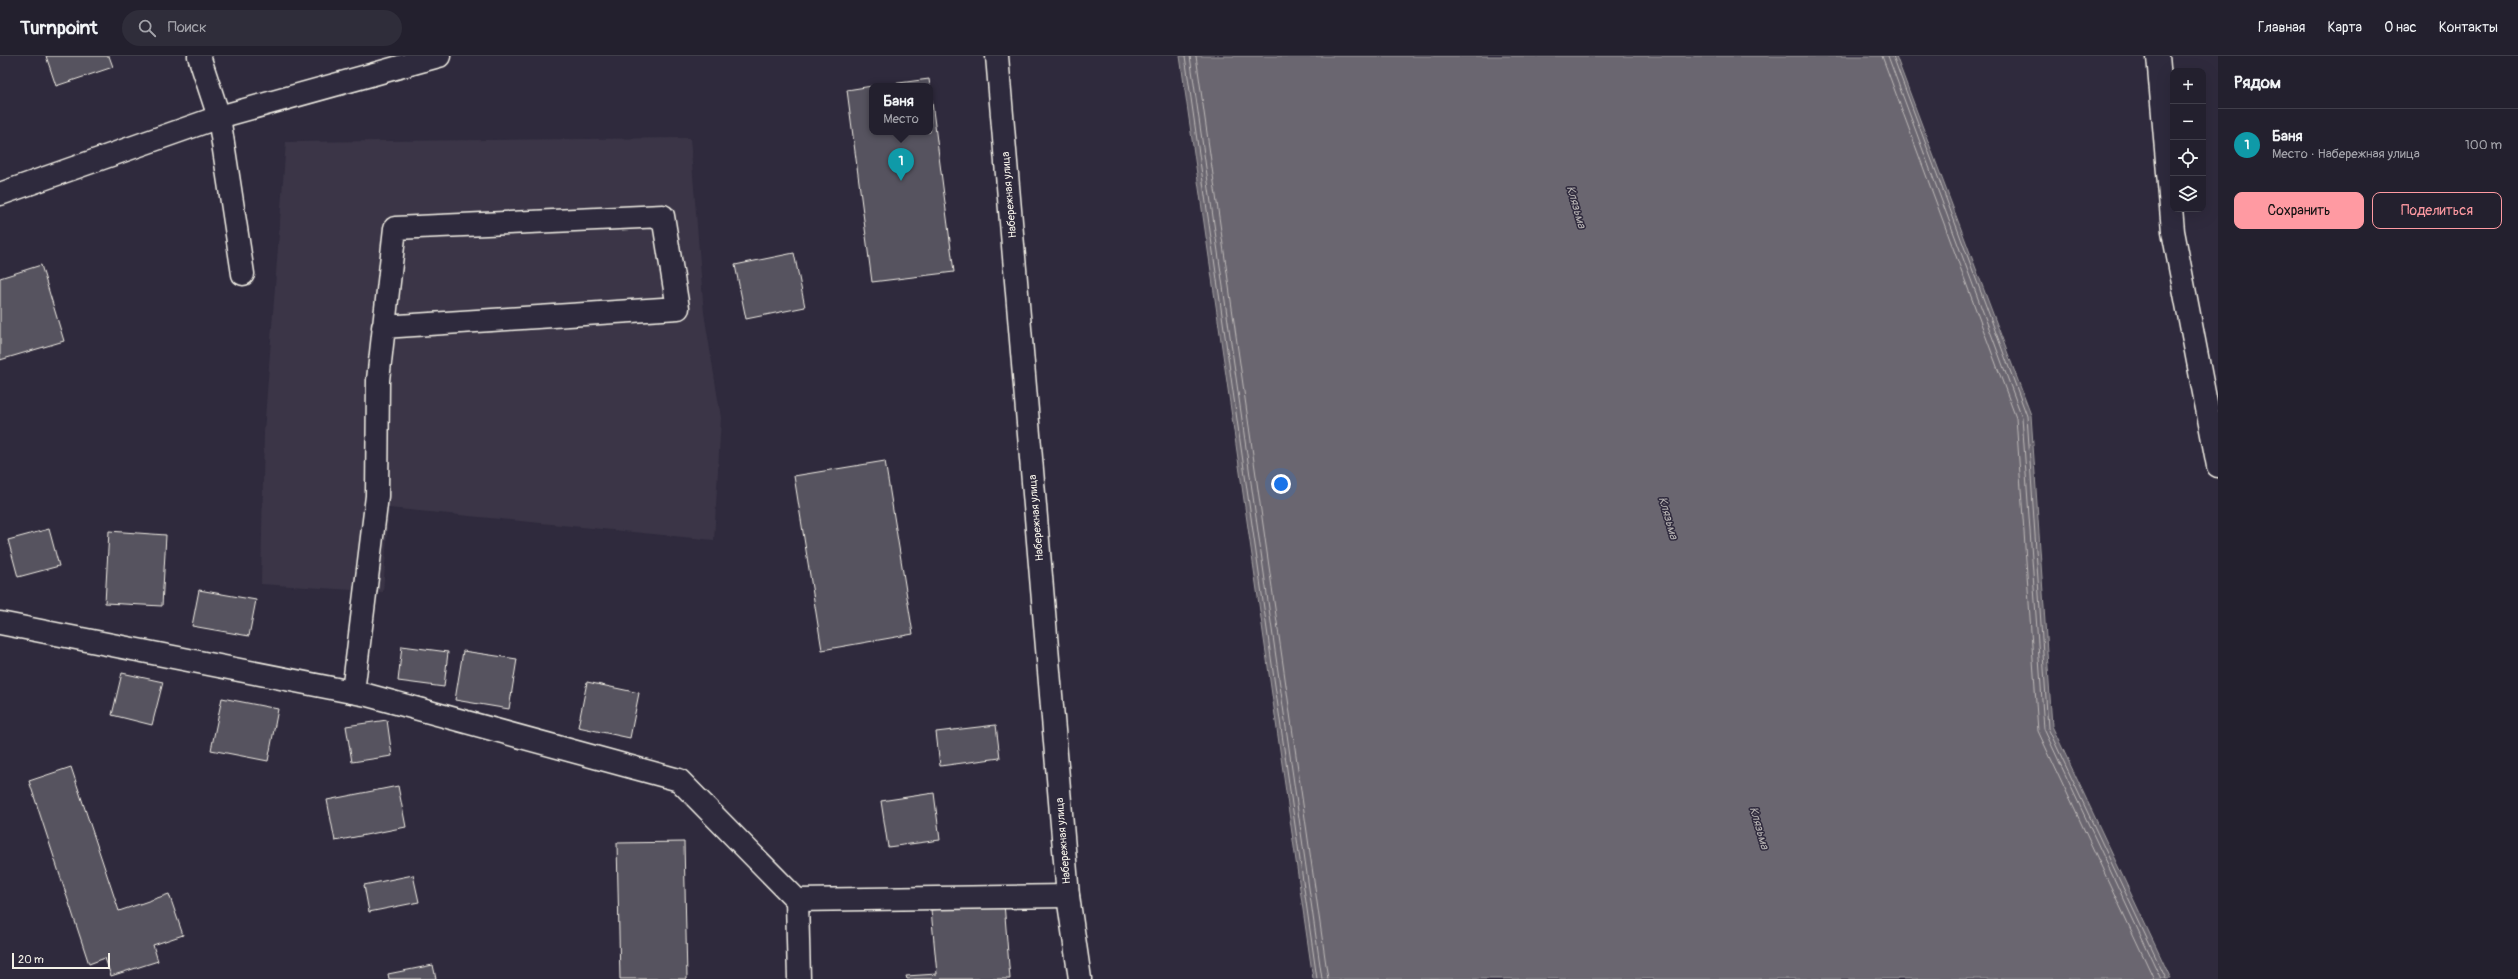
<!DOCTYPE html>
<html lang="ru">
<meta charset="utf-8">
<style>
body{margin:0;font-family:Pangolin,sans-serif;background:#2f2d3a;color:#f1f3f6}
.controls{position:absolute;right:12px;top:12px;display:grid;overflow:hidden;border-radius:8px;box-shadow:0 4px 16px #0002}
.controls button{width:36px;height:36px;display:grid;place-items:center;padding:0;border:0;border-bottom:1px solid #403e4a;background:#23202e;color:#f1f3f6;font:20px sans-serif}
.scale{position:absolute;left:12px;bottom:10px;width:98px;box-sizing:border-box;padding-left:4px;border:2px solid #f4f1e8;border-top:0;font-size:11px;line-height:14px;white-space:nowrap;color:#f4f1e8;-webkit-text-stroke:3px #2f2a3d;paint-order:stroke}
.you{position:absolute;left:1281px;top:428px;width:14px;height:14px;margin:-10px;border:3px solid #fff;border-radius:50%;background:#1a73e8;box-shadow:0 0 0 6px #1a73e833}
.badge{display:grid;place-items:center;width:26px;height:26px;border-radius:50%;background:#ff9aa2;color:#fff;font-size:13px;font-weight:700}
.pin{position:absolute;translate:-50% -33px;filter:drop-shadow(0 1px 2px #0008)}
.pin::after{content:'';position:absolute;top:21px;width:14px;height:12px;background:inherit;clip-path:polygon(0 0,100% 0,50% 100%)}
.popup{position:absolute;left:869px;top:27px;width:64px;height:52px;box-sizing:border-box;display:grid;place-content:center;border-radius:8px;background:#23202e;filter:drop-shadow(0 1px 3px #0005);font-size:13px;white-space:nowrap;color:#a3a3aa}
.popup b{font-size:15px;color:#f1f3f6}
.popup::after{content:'';position:absolute;left:50%;top:100%;margin-left:-8px;border:8px solid transparent;border-top-color:#23202e}
.list{margin:0;padding:0;list-style:none}
h2{display:flex;justify-content:space-between;align-items:center;height:52px;margin:0;padding:0 16px;font-size:17px}
h2 small{font-size:13px;font-weight:400;color:#a3a3aa}
.list li{display:grid;grid-template-columns:26px 1fr auto;gap:12px;align-items:center;box-sizing:border-box;height:72px;padding:0 16px;border-top:1px solid #403e4a}
.list b{display:block;font-size:15px;white-space:nowrap}
.list p{margin:0;font-size:13px;white-space:nowrap;color:#a3a3aa}
.list em{font-size:13px;font-style:normal;color:#a3a3aa}
.actions{display:flex;gap:8px;padding:12px 16px}
.actions a{flex:1;padding:9px 0;border:1px solid #ff9aa2;border-radius:8px;text-align:center;font-size:14px;color:#ff9aa2}
.actions .main{background:#ff9aa2;color:#111}
.icon{flex:none;width:22px;height:22px;fill:none;stroke:currentColor;stroke-width:2;stroke-linecap:round;stroke-linejoin:round}
.map{position:relative;flex:none;width:2218px;height:923px;overflow:hidden}
header{display:flex;align-items:center;gap:24px;box-sizing:border-box;height:56px;padding:0 20px;background:#23202e;border-bottom:1px solid #403e4a}
header strong{font-size:19px}
nav{display:flex;gap:22px;margin-inline-start:auto;font-size:14px}
.search{width:280px;height:36px;background:#2f2d3a;display:flex;align-items:center;gap:10px;box-sizing:border-box;padding:0 14px;border-radius:22px;color:#a3a3aa;font-size:15px}
main{display:flex}
aside{flex:1;background:#23202e}
.map>svg:first-child{display:block}
.built{fill:#3b3647}
.water{fill:#6a6670;stroke:#a19ea0}
.lines{fill:none;stroke-linecap:round;stroke-linejoin:round}
.shore{stroke:#bdb9b8;stroke-width:1}
.building{fill:#56525f;stroke:#f4f1e8}
.minor-casing{stroke:#f4f1e8;stroke-width:25}
.minor{stroke:#2f2a3d;stroke-width:22}
.labels{text-anchor:middle;dominant-baseline:central;stroke-width:3;stroke-linejoin:round;paint-order:stroke}
.street-label{font-size:11px;fill:#f4f1e8;stroke:#2f2a3d}
.water-label{font-size:12px;font-style:italic;fill:#b6b2b2;stroke:#2f2a3d}
</style>
<header>
<strong>Turnpoint</strong>
<div class="search"><svg class="icon" aria-label="search" viewBox="0 0 24 24"><circle cx="10" cy="10" r="6"/><path d="M15 15l6 6"/></svg>Поиск</div>
<nav><a>Главная</a><a>Карта</a><a>О нас</a><a>Контакты</a></nav>
</header>
<main>
<div class="map">
<svg width="2218" height="923" viewBox="0 0 2218 923">
<rect width="100%" height="100%" fill="#2f2a3d"/>
<filter id="ink" filterUnits="userSpaceOnUse"><feTurbulence type="fractalNoise" baseFrequency=".025" numOctaves="2"/><feDisplacementMap in="SourceGraphic" scale="8" xChannelSelector="R" yChannelSelector="G"/><feConvolveMatrix kernelMatrix="1 2 1 2 8 2 1 2 1" color-interpolation-filters="sRGB"/></filter>
<g filter="url(#ink)">
<!-- built -->
<polygon class="built" points="690,82 704,257 721,362 714,484 389,452 383,536 261,528 264,376 286,86"/>
<!-- water -->
<polygon class="water" points="1180,0 1896,0 2031,359 2052,670 2171,923 1313,923"/>
<g class="lines">
<!-- shore -->
<g class="shore">
<polyline points="1185,0 1317,923"/>
<polyline points="1190,0 1322,923"/>
<polyline points="1196,0 1328,923"/>
<polyline points="1882,0 2016,362 2038,675 2154,923"/>
<polyline points="1888,0 2022,361 2044,673 2161,923"/>
<polyline points="1893,0 2027,360 2048,672 2166,923"/>
</g>
</g>
<!-- building -->
<g class="building">
<polygon points="46,0 109,0 113,11 56,30"/>
<polygon points="929,23 930,30 876,30"/>
<polygon points="872,30 872,76 930,76 930,31 954,216 872,226 847,34"/>
<polygon points="794,197 805,251 746,263 735,209"/>
<polygon points="41,209 64,285 0,304 0,222"/>
<polygon points="885,405 913,578 822,594 794,420"/>
<polygon points="49,473 59,510 18,521 8,484"/>
<polygon points="109,475 166,479 162,550 105,547"/>
<polygon points="199,534 256,544 249,580 192,570"/>
<polygon points="402,590 448,596 444,631 398,625"/>
<polygon points="463,595 517,603 509,653 455,644"/>
<polygon points="122,617 163,626 152,669 112,659"/>
<polygon points="587,626 639,637 630,682 578,671"/>
<polygon points="222,642 278,653 268,705 211,694"/>
<polygon points="387,664 392,700 352,706 346,670"/>
<polygon points="996,669 1000,702 940,710 936,676"/>
<polygon points="71,711 119,855 169,838 183,879 153,889 158,905 111,920 105,902 89,908 29,725"/>
<polygon points="398,730 406,771 335,785 327,744"/>
<polygon points="934,737 940,784 888,791 881,745"/>
<polygon points="684,786 687,923 620,923 617,787"/>
<polygon points="413,819 419,846 369,856 364,829"/>
<polygon points="1004,847 1010,923 907,923 906,920 937,918 931,854"/>
<polygon points="433,909 436,923 389,923 388,918"/>
</g>
<g class="lines">
<!-- minor casing -->
<g class="minor-casing">
<g id="minor">
<polyline points="199,0 219,61 243,218"/>
<polyline points="997,0 1068,840 1080,923"/>
<polyline points="2158,0 2173,175 2218,410"/>
<polyline points="0,138 219,61 439,0"/>
<polyline points="0,567 367,639 679,724 797,844 799,923"/>
<polyline points="353,636 377,440 378,324 395,172 663,160 678,252 383,271"/>
<polyline points="797,844 1068,840"/>
</g>
</g>
<!-- minor -->
<use href="#minor" class="minor"/>
</g>
</g>
<g class="labels">
<!-- street labels -->
<g class="street-label">
<text transform="translate(1009 139) rotate(-95)">Набережная улица</text>
<text transform="translate(1036 462) rotate(-95)">Набережная улица</text>
<text transform="translate(1063 785) rotate(-95)">Набережная улица</text>
</g>
<!-- water labels -->
<g class="water-label">
<text transform="translate(1576 151) rotate(74)">Клязьма</text>
<text transform="translate(1668 462) rotate(74)">Клязьма</text>
<text transform="translate(1759 772) rotate(74)">Клязьма</text>
</g>
</g>
</svg>
<div class="controls">
<button>+</button>
<button>−</button>
<button><svg class="icon" aria-label="locate" viewBox="0 0 24 24"><circle cx="12" cy="12" r="6"/><path d="M12 2v4M12 18v4M2 12h4M18 12h4"/></svg></button>
<button><svg class="icon" aria-label="layers" viewBox="0 0 24 24"><path d="M12 4l9 5-9 5-9-5zM3 14l9 5 9-5"/></svg></button>
</div>
<div class="scale">20 m</div>
<div class="you"></div>
<div class="pin badge" style="left:901px;top:125px;background:#0f9aa8">1</div>
<div class="popup"><b>Баня</b>Место</div>
</div>
<aside>
<h2>Рядом<small></small></h2>
<ul class="list">
<li><span class="badge" style="background:#0f9aa8">1</span><div><b>Баня</b><p>Место · Набережная улица</p></div><em>100 m</em></li>
</ul>
<div class="actions"><a class="main">Сохранить</a><a>Поделиться</a></div>
</aside>
</main>
